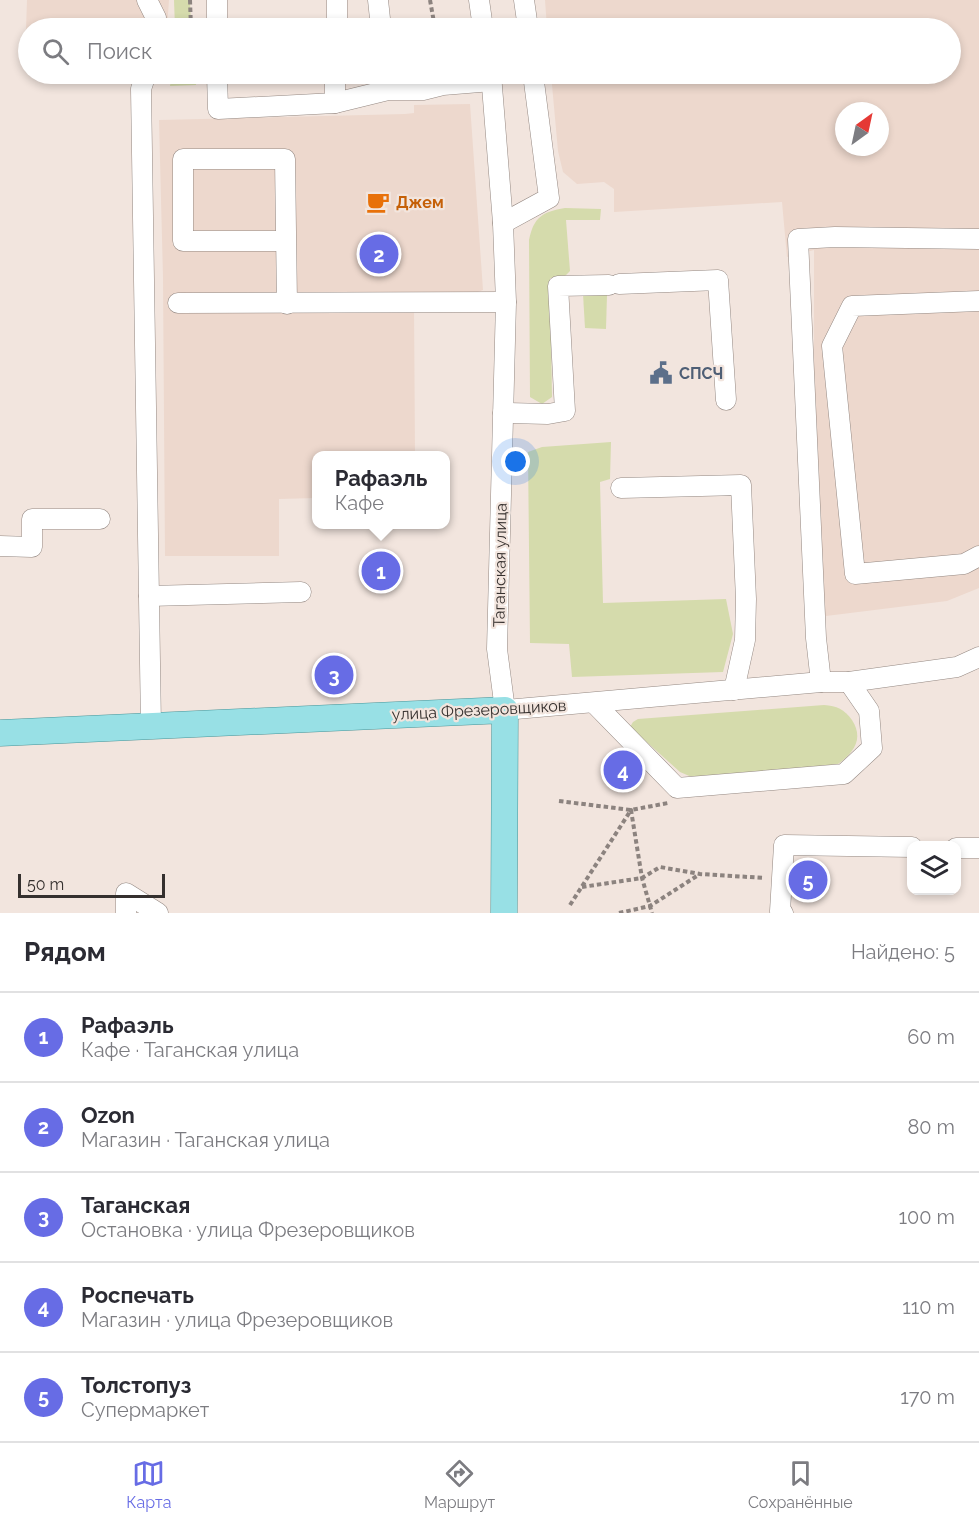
<!DOCTYPE html>
<html lang="ru">
<meta charset="utf-8">
<style>
body{margin:0;font-family:Raleway,sans-serif;background:#f2f2f3;color:#2b2b33}
.controls{position:absolute;right:18px;bottom:18px;display:grid;overflow:hidden;border-radius:12px;box-shadow:0 3px 9px #0003}
.controls button{width:54px;height:54px;display:grid;place-items:center;padding:0;border:0;border-bottom:2px solid #e1e1e2;background:#fff;color:#2b2b33;font:30px sans-serif}
.compass{position:absolute;left:835px;top:102px;width:54px;height:54px;border-radius:50%;background:#fff;box-shadow:0 3px 9px #0003;rotate:33deg}
.scale{position:absolute;left:18px;bottom:15px;width:147px;box-sizing:border-box;padding-left:6px;border:3px solid #35302e;border-top:0;font-size:16px;line-height:21px;white-space:nowrap;color:#35302e;-webkit-text-stroke:4px #f2e5de;paint-order:stroke}
.you{position:absolute;left:516px;top:462px;width:21px;height:21px;margin:-15px;border:4px solid #fff;border-radius:50%;background:#1a73e8;box-shadow:0 0 0 9px #1a73e833}
.badge{display:grid;place-items:center;width:39px;height:39px;border-radius:50%;background:#676ce5;color:#fff;font-size:20px;font-weight:700}
.pin{position:absolute;translate:-50% -50%;border:3px solid #fff;box-shadow:0 2px 6px #0006}
.popup{position:absolute;left:312px;top:451px;width:138px;height:78px;box-sizing:border-box;display:grid;place-content:center;border-radius:12px;background:#fff;filter:drop-shadow(0 2px 4px #0005);font-size:20px;white-space:nowrap;color:#7c7c81}
.popup b{font-size:22px;color:#2b2b33}
.popup::after{content:'';position:absolute;left:50%;top:100%;margin-left:-12px;border:12px solid transparent;border-top-color:#fff}
.list{margin:0;padding:0;list-style:none}
h2{display:flex;justify-content:space-between;align-items:center;height:78px;margin:0;padding:0 24px;font-size:26px}
h2 small{font-size:20px;font-weight:400;color:#7c7c81}
.list li{display:grid;grid-template-columns:39px 1fr auto;gap:18px;align-items:center;box-sizing:border-box;height:90px;padding:0 24px;border-top:2px solid #e1e1e2}
.list b{display:block;font-size:22px;white-space:nowrap}
.list p{margin:0;font-size:20px;white-space:nowrap;color:#7c7c81}
.list em{font-size:20px;font-style:normal;color:#7c7c81}
.icon{flex:none;width:33px;height:33px;fill:none;stroke:currentColor;stroke-width:2;stroke-linecap:round;stroke-linejoin:round}
.map{position:relative;flex:none;width:979px;height:913px;overflow:hidden}
.search{position:absolute;background:#fff;box-shadow:0 3px 9px #0003;left:18px;right:18px;top:18px;height:66px;display:flex;align-items:center;gap:15px;box-sizing:border-box;padding:0 21px;border-radius:33px;color:#7c7c81;font-size:22px}
.sheet{height:528px;background:#fff}
nav{display:flex;justify-content:space-around;align-items:center;box-sizing:border-box;height:84px;border-top:2px solid #e1e1e2;background:#fff;font-size:16px;color:#7c7c81}
nav a{display:grid;justify-items:center;gap:3px}
nav .on{color:#676ce5}
.map>svg:first-child{display:block}
.built{fill:#edd8cd;fill-rule:evenodd}
.green{fill:#d5dbac}
.lines{fill:none;stroke-linecap:round;stroke-linejoin:round}
.minor-casing{stroke:#948882;stroke-width:21}
.major-casing{stroke:#499599;stroke-width:27}
.path{stroke:#8c837f;stroke-width:4;stroke-dasharray:4.5 3;stroke-linecap:butt}
.minor{stroke:#fff;stroke-width:20}
.major{stroke:#98e0e5;stroke-width:26}
.labels{text-anchor:middle;dominant-baseline:central;stroke-width:4.5;stroke-linejoin:round;paint-order:stroke}
.food-label{font-size:16px;font-weight:bold;fill:#c56008;stroke:#f2e5de;text-anchor:start}
.service-label{font-size:16px;font-weight:bold;fill:#4e5e75;stroke:#f2e5de;text-anchor:start}
.street-label{font-size:16px;fill:#35302e;stroke:#f2e5de}
</style>
<div class="map">
<svg width="979" height="913" viewBox="0 0 979 913">
<rect width="100%" height="100%" fill="#f2e5de"/>
<!-- built -->
<g class="built">
<polygon points="27,0 169,0 167,28 28,28 28,59 25,59"/>
<path d="M545 0H979V588L947 601 826 616 820 605 814 410V250L787 257 782 202 614 212V189L604 182 577 184 563 172 558 151 551 74H950V28H547ZM844 111H880V147H844Z"/>
<polygon points="470,104 483,290 453,302 414,304 415,455 316,456 316,498 279,499 279,556 165,556 163,277 159,120 405,114 414,113 414,105"/>
</g>
<!-- green -->
<g class="green">
<polygon points="174,0 190,0 191,28 175,28"/>
<polygon points="172,74 195,74 196,85 170,86"/>
<path d="M565 208 601 209 600 220H566L570 271 564 277 550 278 552 397 542 404 530 397 529 240C534 217 542 212 565 208Z"/>
<polygon points="583,294 607,295 606,329 585,328"/>
<polygon points="611,442 610,479 600,482 603,603 726,599 733,634 723,672 572,677 569,644 530,643 528,452 542,447"/>
<path d="M824 705C837 706 844 709 852 720 864 739 854 752 838 764L708 779 694 778 680 772 630 727 633 722 638 719Z"/>
</g>
<g class="lines">
<!-- minor casing -->
<g class="minor-casing">
<g id="minor">
<polyline points="147,0 156,18 154,28"/>
<polyline points="217,0 217,28"/>
<polyline points="378,0 381,28"/>
<polyline points="479,0 483,28"/>
<polyline points="524,0 528,28"/>
<polyline points="337,28 337,0"/>
<polyline points="146,74 141,89 151,726"/>
<polyline points="217,74 218,109 335,103 388,90 423,90 443,85 492,81"/>
<polyline points="491,74 503,223 506,302 497,649 505,710 821,682 849,682 957,667 979,657"/>
<polyline points="335,103 335,74"/>
<polyline points="503,223 549,198 533,74"/>
<polyline points="286,241 183,241 183,159 285,159 287,304"/>
<polyline points="619,284 718,280 726,400"/>
<polyline points="979,301 852,306 832,346 855,574 964,564 979,556"/>
<polyline points="178,303 506,302"/>
<polyline points="503,413 548,414 565,411 558,286 609,285"/>
<polyline points="621,488 741,485 746,599 745,640 734,690"/>
<polyline points="0,546 32,547 32,519 100,519"/>
<polyline points="149,596 301,592"/>
<polyline points="821,682 816,638 798,239 835,237 979,239"/>
<polyline points="594,703 677,788 844,774 872,748 869,711 849,682"/>
<polyline points="956,848 979,848"/>
<polyline points="126,913 126,893 158,913"/>
<polyline points="783,913 780,911 784,845 912,847"/>
</g>
</g>
<!-- major casing -->
<g class="major-casing">
<polyline id="major" points="0,733 505,710 504,913"/>
</g>
<!-- path -->
<g class="path">
<polyline points="190,0 191,28"/>
<polyline points="430,0 435,28"/>
<polyline points="559,801 631,810 668,803"/>
<polyline points="582,887 642,878 660,867 700,874 765,878"/>
<polyline points="570,905 631,810 642,878 652,913"/>
<polyline points="619,913 650,906 700,874"/>
</g>
<!-- minor -->
<use href="#minor" class="minor"/>
<!-- major -->
<use href="#major" class="major"/>
</g>
<!-- icons -->
<defs>
<g id="cafe-bare" transform="scale(1.8)"><path d="M-5.5-4.5H6V0H3Q3 3.5 0 3.5H-2.5Q-5.5 3.5-5.5 0ZM3-3.2v2h1.7v-2ZM-6 4.5H4V6H-6Z" fill="#e8710a" stroke="#f2e5de" stroke-width="2.5" paint-order="stroke"/></g>
<g id="civic-bare" transform="scale(1.8)"><path d="M-.6-6.5H3V-4.5H.6V-3L4-1V1h2V6H-6V1h2V-1L-.6-3ZM-1.2 2.5V6h2.4V2.5Z" fill="#5c6f8a" stroke="#f2e5de" stroke-width="2.5" paint-order="stroke"/></g>
</defs>
<g fill-rule="evenodd">
<use href="#cafe-bare" x="378" y="202"/>
<use href="#civic-bare" x="661" y="373"/>
</g>
<g class="labels">
<!-- food labels -->
<g class="food-label">
<text x="396" y="202">Джем</text>
</g>
<!-- service labels -->
<g class="service-label">
<text x="679" y="373">СПСЧ</text>
</g>
<!-- street labels -->
<g class="street-label">
<text transform="translate(500 565) rotate(-89)">Таганская улица</text>
<text transform="translate(479 710) rotate(-3)">улица Фрезеровщиков</text>
</g>
</g>
</svg>
<div class="controls">
<button><svg class="icon" aria-label="layers" viewBox="0 0 24 24"><path d="M12 4l9 5-9 5-9-5zM3 14l9 5 9-5"/></svg></button>
</div>
<svg class="compass" viewBox="-18 -18 36 36"><path d="M0-13l5 13h-10z" fill="#e53935"/><path d="M0 13l5-13h-10z" fill="#7c7c81"/></svg>
<div class="scale">50 m</div>
<div class="you"></div>
<div class="pin badge" style="left:381px;top:571px">1</div>
<div class="popup"><b>Рафаэль</b>Кафе</div>
<div class="pin badge" style="left:379px;top:254px">2</div>
<div class="pin badge" style="left:334px;top:675px">3</div>
<div class="pin badge" style="left:623px;top:770px">4</div>
<div class="pin badge" style="left:808px;top:880px">5</div>
<div class="search"><svg class="icon" aria-label="search" viewBox="0 0 24 24"><circle cx="10" cy="10" r="6"/><path d="M15 15l6 6"/></svg>Поиск</div>
</div>
<section class="sheet">
<h2>Рядом<small>Найдено: 5</small></h2>
<ul class="list">
<li><span class="badge">1</span><div><b>Рафаэль</b><p>Кафе · Таганская улица</p></div><em>60 m</em></li>
<li><span class="badge">2</span><div><b>Ozon</b><p>Магазин · Таганская улица</p></div><em>80 m</em></li>
<li><span class="badge">3</span><div><b>Таганская</b><p>Остановка · улица Фрезеровщиков</p></div><em>100 m</em></li>
<li><span class="badge">4</span><div><b>Роспечать</b><p>Магазин · улица Фрезеровщиков</p></div><em>110 m</em></li>
<li><span class="badge">5</span><div><b>Толстопуз</b><p>Супермаркет</p></div><em>170 m</em></li>
</ul>
</section>
<nav>
<a class="on"><svg class="icon" aria-label="map" viewBox="0 0 24 24"><path d="M3 6l6-2 6 2 6-2v14l-6 2-6-2-6 2zM9 4v14M15 6v14"/></svg>Карта</a>
<a><svg class="icon" aria-label="directions" viewBox="0 0 24 24"><path d="M12 3l9 9-9 9-9-9zM9 14v-3h6M13 9l2 2-2 2"/></svg>Маршрут</a>
<a><svg class="icon" aria-label="saved" viewBox="0 0 24 24"><path d="M7 4h10v16l-5-4-5 4z"/></svg>Сохранённые</a>
</nav>
